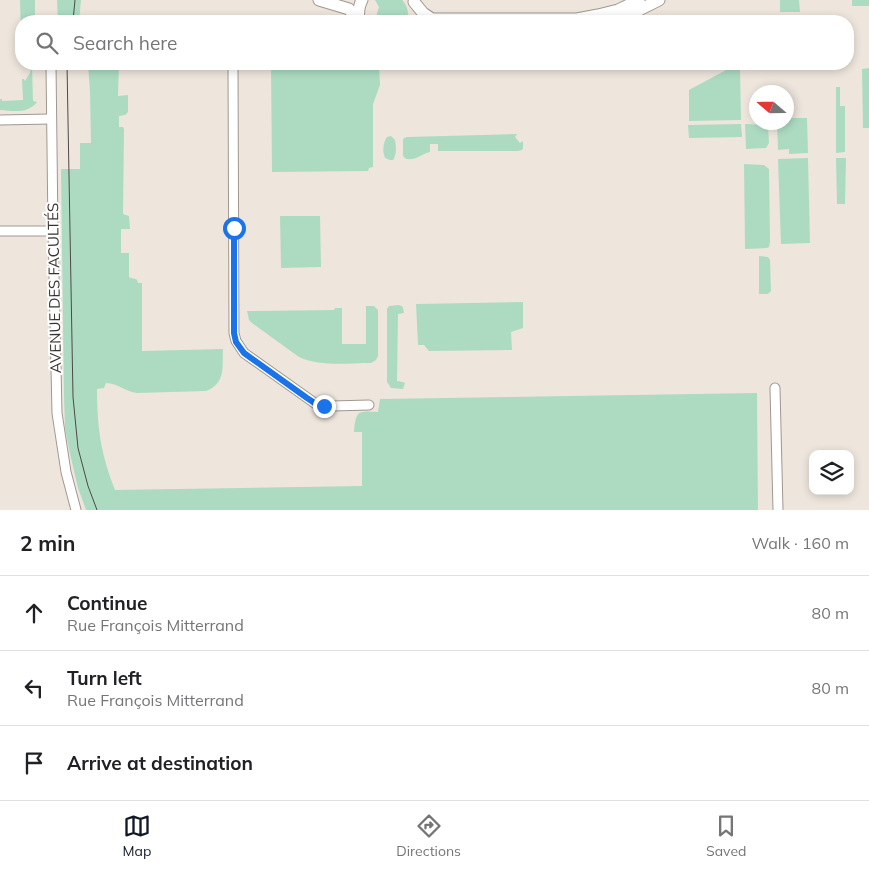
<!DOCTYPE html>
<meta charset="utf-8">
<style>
body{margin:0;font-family:Mulish,sans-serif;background:#f2f2f2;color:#202124}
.controls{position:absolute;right:15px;bottom:15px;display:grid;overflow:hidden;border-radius:10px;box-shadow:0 2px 8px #0003}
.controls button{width:45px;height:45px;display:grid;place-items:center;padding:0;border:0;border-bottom:1px solid #e0e0e0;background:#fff;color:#202124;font:25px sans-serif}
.compass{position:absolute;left:749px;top:85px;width:45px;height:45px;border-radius:50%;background:#fff;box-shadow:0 2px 8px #0003;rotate:290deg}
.stop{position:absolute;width:15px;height:15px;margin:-11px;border:4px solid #1a73e8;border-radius:50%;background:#fff}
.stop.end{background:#1a73e8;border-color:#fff;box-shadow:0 1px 5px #0008}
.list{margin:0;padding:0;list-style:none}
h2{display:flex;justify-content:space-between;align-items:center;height:65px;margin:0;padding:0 20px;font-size:21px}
h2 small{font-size:16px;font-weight:400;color:#757577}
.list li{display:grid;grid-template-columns:32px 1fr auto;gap:15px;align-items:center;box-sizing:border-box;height:75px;padding:0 20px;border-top:1px solid #e0e0e0}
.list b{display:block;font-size:19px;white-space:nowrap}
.list p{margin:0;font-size:16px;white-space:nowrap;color:#757577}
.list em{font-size:16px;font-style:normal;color:#757577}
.icon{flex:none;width:28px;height:28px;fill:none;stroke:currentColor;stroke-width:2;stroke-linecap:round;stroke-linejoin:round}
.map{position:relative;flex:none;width:869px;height:510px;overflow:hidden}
.search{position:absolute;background:#fff;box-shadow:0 2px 8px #0003;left:15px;right:15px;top:15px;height:55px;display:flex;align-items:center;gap:12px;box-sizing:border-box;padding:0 18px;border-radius:20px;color:#757577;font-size:19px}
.sheet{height:290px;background:#fff}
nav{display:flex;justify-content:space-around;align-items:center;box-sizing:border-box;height:70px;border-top:1px solid #e0e0e0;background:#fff;font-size:14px;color:#757577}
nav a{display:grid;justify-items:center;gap:2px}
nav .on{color:#111827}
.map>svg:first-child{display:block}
.green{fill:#acdbc2}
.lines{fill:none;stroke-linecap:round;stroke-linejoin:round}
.minor-casing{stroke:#a09890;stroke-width:11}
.tertiary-casing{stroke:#a09890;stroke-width:13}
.minor{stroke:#fff;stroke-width:9}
.tertiary{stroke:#fff;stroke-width:11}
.tram{stroke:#4d4946;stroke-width:1}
.route{stroke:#1a73e8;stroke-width:6}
.labels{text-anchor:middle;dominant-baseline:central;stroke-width:4;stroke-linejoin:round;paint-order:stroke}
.street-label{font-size:15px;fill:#363330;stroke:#fff}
</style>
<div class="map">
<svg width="869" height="510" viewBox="0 0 869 510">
<rect width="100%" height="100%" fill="#eee6dd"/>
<!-- green -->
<g class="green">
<polygon points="20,0 35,0 35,20 21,21 21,37"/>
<polygon points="57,0 81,0 79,21 58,21"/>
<path d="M375 0H402C408 6 409 13 407 21H369L370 20 376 17 379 7Z"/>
<polygon points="780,0 799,0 800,12 780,12"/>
<rect x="852" y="0" width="17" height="6"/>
<path d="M32 64 33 101 37 102C28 114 13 111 0 110V99H2V101L23 100 22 79H24L25 81 30 73Z"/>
<path d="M88 64H119L118 96 128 95V112L125 115 119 116V127H123L124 129 123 214 129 216 130 229H121V253H129V277C132 279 135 278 137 280L138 283H142V351L223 349C222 368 226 383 206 391L137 393C126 392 118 383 106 383L104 388 97 389C97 428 101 454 115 490L362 486V432H354C356 410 358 411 378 412L380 399 757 393 758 510H86L78 488 70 454 65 428 64 396 61 169H80V143H91L90 92Z"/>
<polygon points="271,64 379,64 380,85 373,104 373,167 369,168 368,171 272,172"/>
<polygon points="869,68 869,128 863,128 862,69"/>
<polygon points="726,70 740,70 741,120 689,121 689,90"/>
<polygon points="836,87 840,87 840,106 845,106 845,152 836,153"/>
<polygon points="787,118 807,118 808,153 789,154 789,149 778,150 777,123 786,122"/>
<polygon points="741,124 742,137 689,138 688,125"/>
<polygon points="745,124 768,125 769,143 766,148 746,149"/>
<path d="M517 134 515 137 520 143 523 141V148L522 150 518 151H438V144H430V152C419 155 418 160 406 159L403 156V140L404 138 407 137Z"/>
<path d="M391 136 395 140C396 146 397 154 393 160H390L385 158C382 151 383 143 387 137Z"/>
<polygon points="808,158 810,243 781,244 778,159"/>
<polygon points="836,158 846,158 845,204 837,204"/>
<polygon points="744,164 764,165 769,169 770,242 769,247 767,248 745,249"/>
<polygon points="280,216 320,216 321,267 281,268"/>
<polygon points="759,256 768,257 770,260 771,291 768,294 759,294"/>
<polygon points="523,302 523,328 511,332 512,350 429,351 424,345 418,345 416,304"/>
<polygon points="398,305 402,306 403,308 404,313 398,314 397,381 403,382 405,383 403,389 391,388 387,382 387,309 389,306"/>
<path d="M366 306H374L378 310V356L376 360 371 363C347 363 321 367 299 357L252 323 249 320 247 311 334 310 335 308H342V344H366Z"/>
</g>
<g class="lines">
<!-- minor casing -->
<g class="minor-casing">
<g id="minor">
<polyline points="51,64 53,231 57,413 66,472 76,510"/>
<polyline points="233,64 234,333 236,341 244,353 316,404 332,406 369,405"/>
<polyline points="0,120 51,119"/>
<polyline points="0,231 53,231"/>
<polyline points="775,388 778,510"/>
</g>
</g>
<!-- tertiary casing -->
<g class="tertiary-casing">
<g id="tertiary">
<polyline points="319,0 349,9 358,21"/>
<polyline points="414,2 423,13 432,19 577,19 598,15 618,10 639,0"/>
<path d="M359 21C358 13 358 7 362 0"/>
<polyline points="612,21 625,17 659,0"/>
</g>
</g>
<!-- minor -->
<use href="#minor" class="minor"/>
<!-- tertiary -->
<use href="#tertiary" class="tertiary"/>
<!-- tram -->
<g class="tram">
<polyline points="73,21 75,0"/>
<polyline points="67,64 73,397 78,448 88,486 97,510"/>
</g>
</g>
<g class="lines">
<!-- route -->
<polyline class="route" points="234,228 234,333 236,342 244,353 307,398 316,404 324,406"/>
</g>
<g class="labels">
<!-- street labels -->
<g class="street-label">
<text transform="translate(54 288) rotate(-91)">AVENUE DES FACULTÉS</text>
</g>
</g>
</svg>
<div class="controls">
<button><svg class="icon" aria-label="layers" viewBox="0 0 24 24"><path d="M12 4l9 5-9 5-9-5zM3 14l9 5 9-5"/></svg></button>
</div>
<svg class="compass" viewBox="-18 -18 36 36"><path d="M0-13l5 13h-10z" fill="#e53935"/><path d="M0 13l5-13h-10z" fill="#757577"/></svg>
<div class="stop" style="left:234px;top:228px"></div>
<div class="stop end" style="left:324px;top:406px"></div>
<div class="search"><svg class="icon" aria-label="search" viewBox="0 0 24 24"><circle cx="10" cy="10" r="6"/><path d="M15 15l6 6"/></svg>Search here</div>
</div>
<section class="sheet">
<h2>2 min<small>Walk · 160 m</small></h2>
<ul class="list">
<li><svg class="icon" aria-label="ahead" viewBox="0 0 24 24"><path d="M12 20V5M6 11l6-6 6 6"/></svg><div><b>Continue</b><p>Rue François Mitterrand</p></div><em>80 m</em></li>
<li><svg class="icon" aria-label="left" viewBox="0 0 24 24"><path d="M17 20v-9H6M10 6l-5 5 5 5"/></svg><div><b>Turn left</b><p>Rue François Mitterrand</p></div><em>80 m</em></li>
<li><svg class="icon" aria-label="arrive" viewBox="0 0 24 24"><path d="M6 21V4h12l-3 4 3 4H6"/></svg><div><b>Arrive at destination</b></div></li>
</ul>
</section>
<nav>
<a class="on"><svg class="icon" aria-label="map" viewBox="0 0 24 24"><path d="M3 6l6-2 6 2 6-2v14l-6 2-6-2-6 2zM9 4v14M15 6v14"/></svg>Map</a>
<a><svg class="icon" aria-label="directions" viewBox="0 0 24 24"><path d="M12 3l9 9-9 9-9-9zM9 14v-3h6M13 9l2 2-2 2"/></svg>Directions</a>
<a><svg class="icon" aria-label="saved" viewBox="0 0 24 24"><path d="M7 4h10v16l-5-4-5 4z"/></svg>Saved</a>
</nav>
